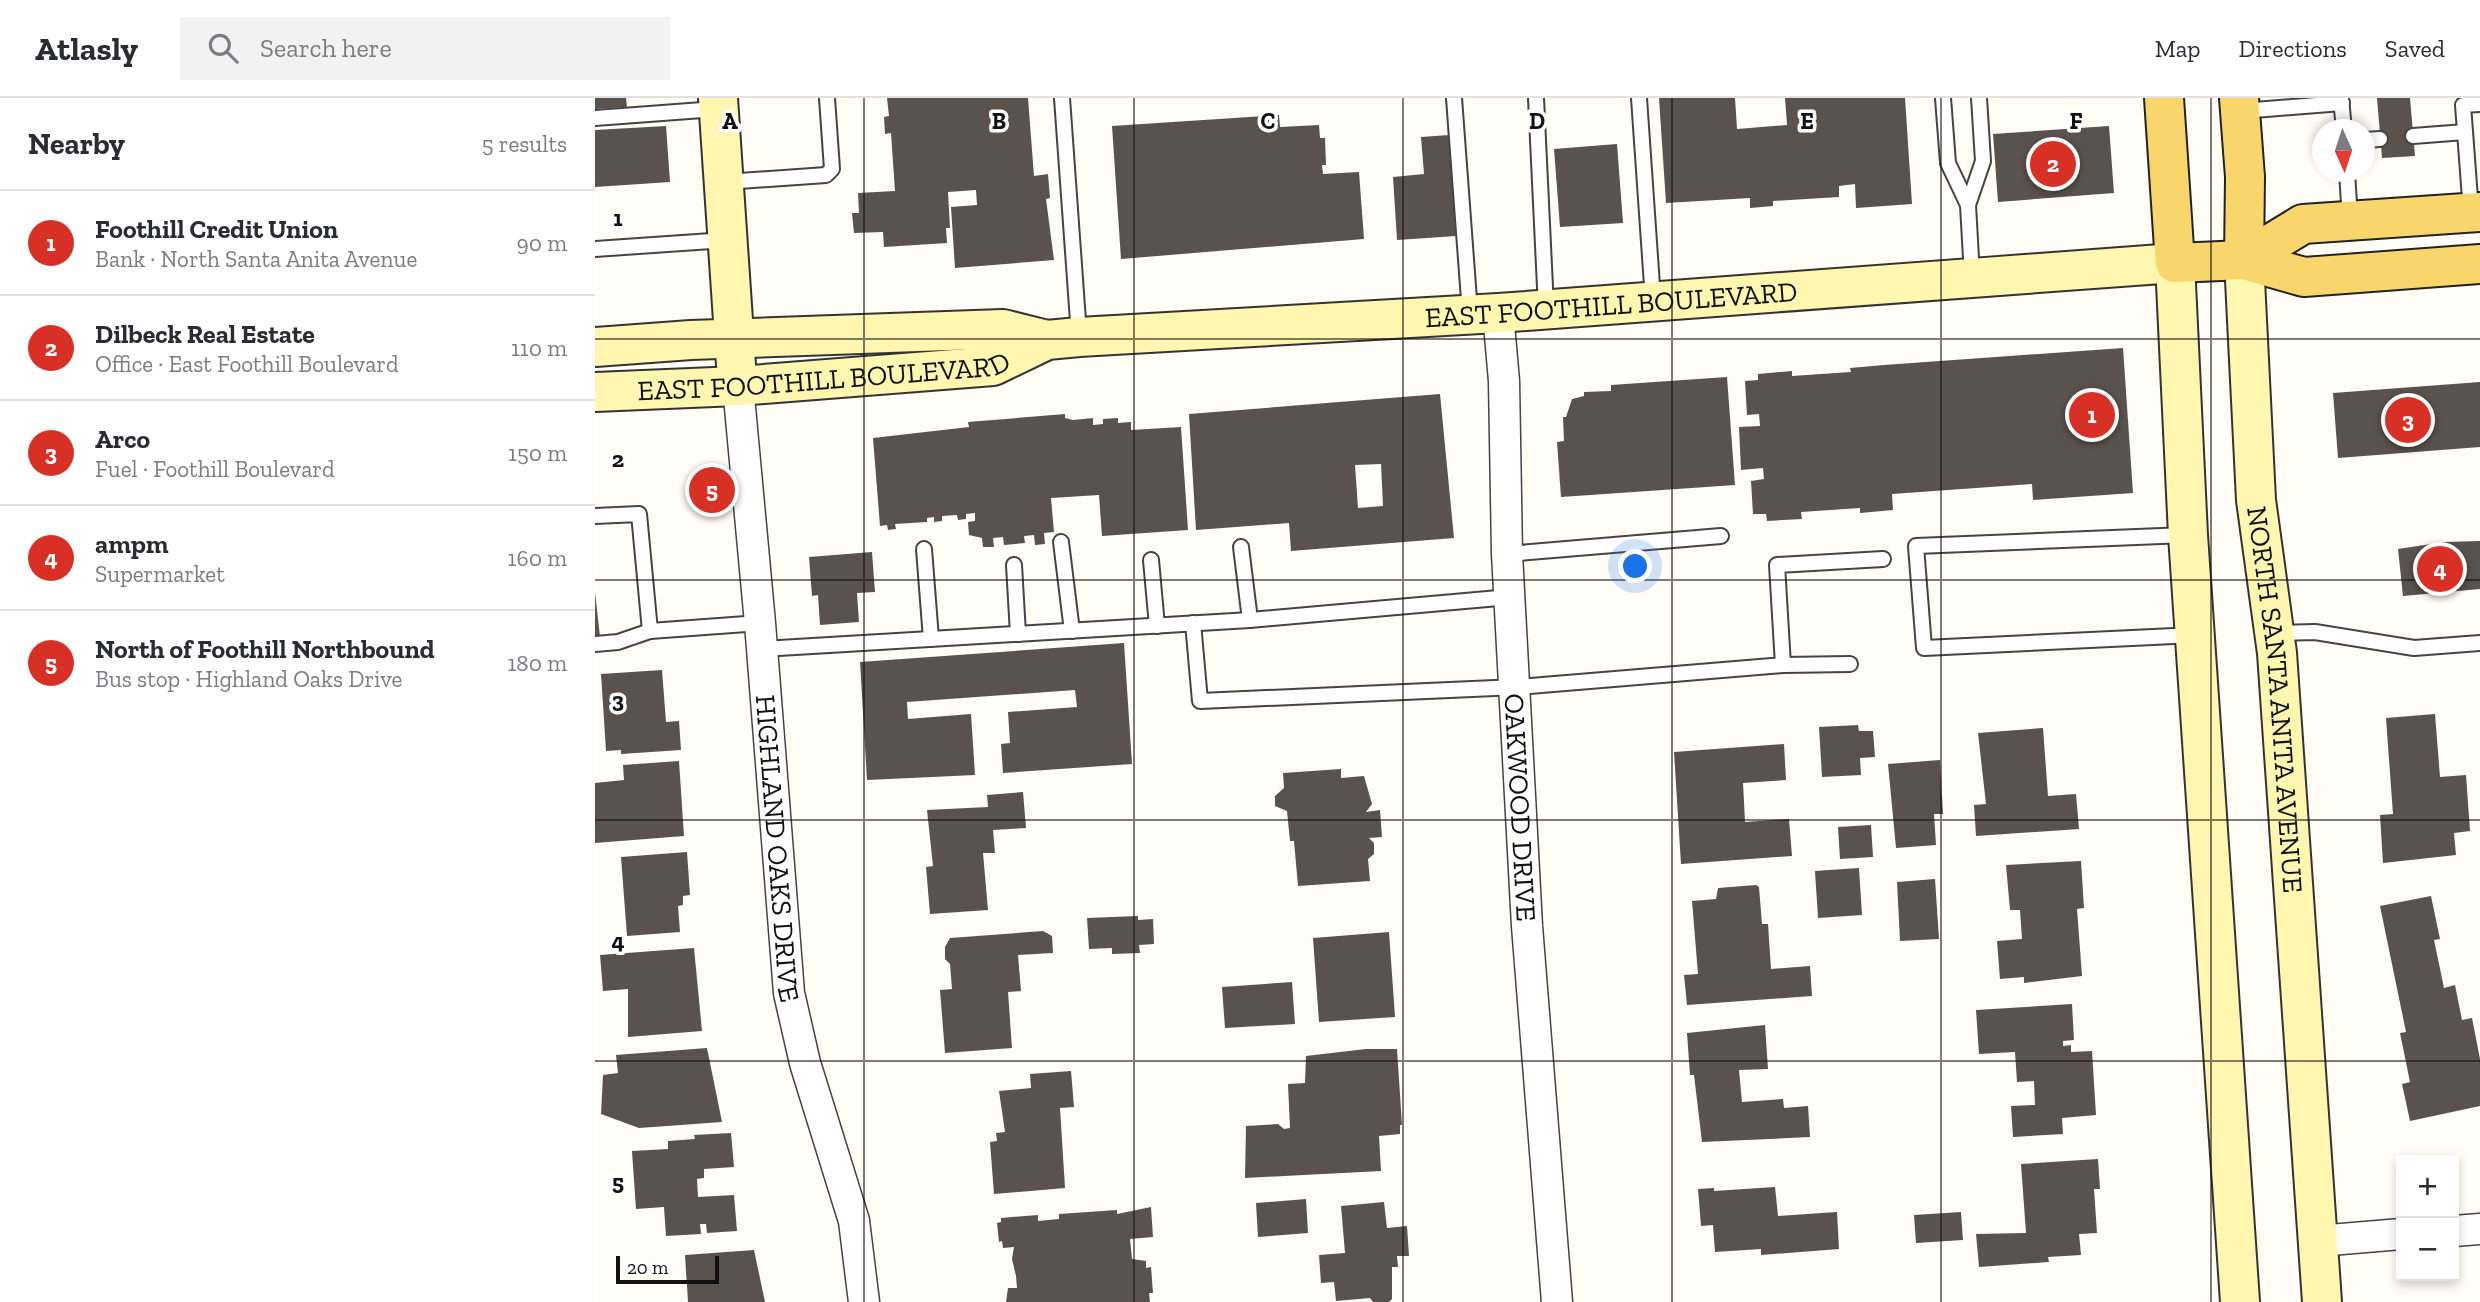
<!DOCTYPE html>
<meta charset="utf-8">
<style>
body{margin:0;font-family:"Zilla Slab",serif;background:#f2f2f3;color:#2b2b33}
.controls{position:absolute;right:21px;bottom:21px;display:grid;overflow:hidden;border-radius:0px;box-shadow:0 4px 10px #0003}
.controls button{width:63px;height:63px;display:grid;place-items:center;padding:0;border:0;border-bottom:2px solid #e1e1e2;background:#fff;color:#2b2b33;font:35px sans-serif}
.compass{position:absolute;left:1717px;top:21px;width:63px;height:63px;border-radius:50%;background:#fff;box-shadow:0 4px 10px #0003;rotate:177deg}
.scale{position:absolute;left:21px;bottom:18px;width:103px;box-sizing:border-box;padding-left:7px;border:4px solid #111;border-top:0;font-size:19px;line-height:24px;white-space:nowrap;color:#111;-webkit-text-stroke:5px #fff;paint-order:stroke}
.you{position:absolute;left:1041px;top:469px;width:24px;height:24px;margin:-18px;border:5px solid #fff;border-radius:50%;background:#1a73e8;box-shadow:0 0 0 10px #1a73e833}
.badge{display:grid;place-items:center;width:46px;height:46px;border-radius:50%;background:#d93025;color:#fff;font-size:23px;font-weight:700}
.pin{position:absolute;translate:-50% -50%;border:4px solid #fff;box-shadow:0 2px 7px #0006}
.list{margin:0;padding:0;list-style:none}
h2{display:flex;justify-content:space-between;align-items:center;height:91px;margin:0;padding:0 28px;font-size:30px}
h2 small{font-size:23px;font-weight:400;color:#7c7c81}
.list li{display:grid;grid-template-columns:46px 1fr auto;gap:21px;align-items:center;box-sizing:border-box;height:105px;padding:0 28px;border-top:2px solid #e1e1e2}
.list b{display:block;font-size:26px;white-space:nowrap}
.list p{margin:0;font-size:23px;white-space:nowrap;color:#7c7c81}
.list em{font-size:23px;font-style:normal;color:#7c7c81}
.icon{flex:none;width:38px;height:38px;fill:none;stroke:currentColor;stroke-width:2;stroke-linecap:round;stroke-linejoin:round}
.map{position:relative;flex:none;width:1885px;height:1204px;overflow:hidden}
header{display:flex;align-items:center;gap:42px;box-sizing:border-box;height:98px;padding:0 35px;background:#fff;border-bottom:2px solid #e1e1e2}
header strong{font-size:33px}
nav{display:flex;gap:38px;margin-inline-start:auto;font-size:24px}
.search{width:490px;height:63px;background:#f2f2f3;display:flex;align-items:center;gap:18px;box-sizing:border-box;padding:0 24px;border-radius:0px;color:#7c7c81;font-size:26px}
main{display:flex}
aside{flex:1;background:#fff}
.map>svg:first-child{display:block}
.building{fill:#5a524d;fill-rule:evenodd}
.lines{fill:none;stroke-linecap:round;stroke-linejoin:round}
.lane-casing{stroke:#444;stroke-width:18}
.street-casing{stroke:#444;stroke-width:33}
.secondary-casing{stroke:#333;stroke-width:42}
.primary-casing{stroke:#222;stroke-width:42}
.lane{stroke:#fff;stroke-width:14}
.street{stroke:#fff;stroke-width:30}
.secondary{stroke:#fff6b0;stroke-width:38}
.primary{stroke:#f9d66b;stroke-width:38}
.grid{fill:none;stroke:#111;stroke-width:2;stroke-opacity:0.55}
.labels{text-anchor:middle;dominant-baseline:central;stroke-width:7;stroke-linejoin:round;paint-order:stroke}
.street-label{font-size:28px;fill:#111;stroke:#fff}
.grid-label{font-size:23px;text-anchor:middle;font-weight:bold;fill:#111;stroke:#fff;stroke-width:7;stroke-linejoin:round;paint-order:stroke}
</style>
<header>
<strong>Atlasly</strong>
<div class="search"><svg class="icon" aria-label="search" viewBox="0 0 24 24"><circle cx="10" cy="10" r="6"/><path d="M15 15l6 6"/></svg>Search here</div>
<nav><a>Map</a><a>Directions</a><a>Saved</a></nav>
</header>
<main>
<aside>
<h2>Nearby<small>5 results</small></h2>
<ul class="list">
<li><span class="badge">1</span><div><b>Foothill Credit Union</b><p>Bank · North Santa Anita Avenue</p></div><em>90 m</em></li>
<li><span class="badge">2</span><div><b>Dilbeck Real Estate</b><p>Office · East Foothill Boulevard</p></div><em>110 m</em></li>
<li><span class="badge">3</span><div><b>Arco</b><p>Fuel · Foothill Boulevard</p></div><em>150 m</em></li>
<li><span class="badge">4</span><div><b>ampm</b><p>Supermarket</p></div><em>160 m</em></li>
<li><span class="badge">5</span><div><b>North of Foothill Northbound</b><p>Bus stop · Highland Oaks Drive</p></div><em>180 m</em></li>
</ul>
</aside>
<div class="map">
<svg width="1885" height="1204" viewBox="0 0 1885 1204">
<rect width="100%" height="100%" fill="#fffdf5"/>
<!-- building -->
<g class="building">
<polygon points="0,0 31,0 32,9 0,11"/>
<polygon points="292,0 433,0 439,78 453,76 455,100 451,101 459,162 360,170 356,109 382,107 381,92 353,94 355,130 351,130 352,145 289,149 288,134 259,135 257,115 264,115 263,95 300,93 296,35 290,36 289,19 294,18"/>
<polygon points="1064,0 1140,0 1142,31 1192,27 1190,0 1310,0 1317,106 1261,110 1260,86 1244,88 1244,99 1178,103 1178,108 1155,110 1155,100 1071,105"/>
<polygon points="1782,0 1815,0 1820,58 1787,60"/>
<polygon points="684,17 685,29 724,27 725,40 730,40 731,67 727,67 728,76 764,74 769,141 526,161 517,28"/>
<polygon points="71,28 75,84 0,89 0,32"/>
<polygon points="1514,28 1519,95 1403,104 1398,36"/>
<polygon points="854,37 861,138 802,142 798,79 829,76 826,39"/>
<polygon points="1022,46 1028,125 965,129 959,51"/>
<polygon points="1528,250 1538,395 1438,402 1437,386 1297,396 1298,412 1265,415 1265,410 1206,414 1207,421 1172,423 1171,416 1158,416 1156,383 1169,381 1168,370 1146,372 1144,329 1165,328 1164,316 1152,317 1150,283 1163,282 1163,276 1197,273 1197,278 1256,274 1255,270 1289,267"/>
<polygon points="1132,279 1140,387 966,399 962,344 969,343 968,319 971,319 977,301 989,298 989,294 1016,293 1016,287"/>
<polygon points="1885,284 1885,349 1743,360 1738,295"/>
<path d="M845 296 859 440 696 453 694 425 601 432 594 316ZM786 366 788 408 763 410 760 367Z"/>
<polygon points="470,316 470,320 478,322 498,320 498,327 508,326 508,321 523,320 523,325 536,324 536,332 586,329 593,432 507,438 504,397 456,400 459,434 449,435 450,446 440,447 439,437 429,438 430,445 409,447 408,439 398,440 399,449 388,449 387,440 374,437 373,424 380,423 380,415 371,416 371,421 363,422 362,417 347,418 347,423 339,424 339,419 332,420 332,424 300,426 301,431 293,432 292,427 285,428 278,340 374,329 373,324"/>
<polygon points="1885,443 1885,491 1808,498 1803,451 1849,444"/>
<polygon points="277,454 280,494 262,495 264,524 225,527 223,497 217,498 214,459"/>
<polygon points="0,494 5,539 0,539"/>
<polygon points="529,545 537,666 408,675 406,646 415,645 413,614 482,609 480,592 312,604 313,621 376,616 380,677 272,682 265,564"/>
<polygon points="67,572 71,624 84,623 86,652 26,656 26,652 11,653 6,576"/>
<polygon points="1840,616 1845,679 1871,677 1875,733 1859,735 1861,757 1788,765 1785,717 1798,716 1791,620"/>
<polygon points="1263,627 1264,633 1278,633 1280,659 1265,660 1266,677 1227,679 1224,629"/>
<polygon points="1448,630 1453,698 1481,696 1484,731 1381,738 1379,707 1391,706 1383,635"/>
<polygon points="1189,646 1191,682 1148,685 1150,724 1194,721 1197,758 1086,766 1079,654"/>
<polygon points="1345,662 1348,716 1339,716 1341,747 1301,750 1293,666"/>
<polygon points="84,663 89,738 0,745 0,685 29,682 28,667"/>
<polygon points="746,671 746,680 769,678 777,706 771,714 785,712 787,739 774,740 779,745 779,756 773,761 775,783 703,788 699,743 695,743 692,713 680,708 680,698 689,690 688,675"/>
<polygon points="428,694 431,730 398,732 400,755 388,755 393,812 335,816 331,769 338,768 332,712 393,709 392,697"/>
<polygon points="1276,727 1278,759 1245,761 1243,729"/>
<polygon points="92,754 95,797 88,798 88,807 83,808 85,834 32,838 26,759"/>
<polygon points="1486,763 1489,810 1482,811 1487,878 1429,885 1429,879 1405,881 1402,843 1427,841 1425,812 1415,812 1411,767"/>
<polygon points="1264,770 1267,817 1223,820 1220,773"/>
<polygon points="1340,781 1344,841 1305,843 1302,784"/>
<polygon points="1161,787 1164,789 1167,826 1173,826 1176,871 1215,868 1217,898 1092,907 1089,877 1103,876 1097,803 1121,801 1123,790"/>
<polygon points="1836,798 1845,841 1839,842 1849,890 1860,887 1867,922 1877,920 1885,961 1885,1008 1815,1023 1807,986 1815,984 1805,935 1811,934 1785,808"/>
<polygon points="543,818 543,822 558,821 559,846 544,847 545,855 517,856 517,850 494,851 492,820"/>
<polygon points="448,833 457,838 458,855 423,857 426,893 413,894 417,950 350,955 345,892 357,891 355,866 350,861 350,849 355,840"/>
<polygon points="794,834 800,919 724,924 718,840"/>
<polygon points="99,850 107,933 33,939 33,891 8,893 5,857"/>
<polygon points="697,884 700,926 630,930 627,889"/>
<polygon points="1477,906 1479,942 1468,943 1468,948 1476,947 1476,954 1497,953 1501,1017 1467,1020 1468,1036 1418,1039 1416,1008 1440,1007 1439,983 1422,984 1420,954 1384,956 1381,912"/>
<polygon points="1170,927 1173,971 1144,972 1147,1004 1188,1001 1189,1010 1213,1008 1215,1039 1107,1044 1099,977 1095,977 1092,935"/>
<polygon points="112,950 127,1024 44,1030 6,1016 8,977 23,975 21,957"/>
<polygon points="771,951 802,951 807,1027 805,1027 805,1036 784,1038 786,1073 650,1080 651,1028 683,1026 689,1031 695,1030 693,986 710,985 711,958"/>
<polygon points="476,973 479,1009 465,1010 470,1090 399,1096 395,1044 402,1043 401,1035 410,1034 404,993 436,990 435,976"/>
<polygon points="136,1035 139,1069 109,1071 109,1080 102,1081 103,1099 139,1097 142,1133 112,1135 111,1126 105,1126 106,1136 71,1138 69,1109 41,1111 37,1053 73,1051 73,1043 100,1041 99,1037"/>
<polygon points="1503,1061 1505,1091 1499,1091 1502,1135 1484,1136 1486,1157 1453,1159 1454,1164 1384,1169 1381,1136 1431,1135 1426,1066"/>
<polygon points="1180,1089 1183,1118 1242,1114 1244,1151 1166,1157 1166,1151 1120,1154 1118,1127 1106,1128 1103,1091 1119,1090 1119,1093"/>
<polygon points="711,1101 713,1135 663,1139 661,1105"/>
<polygon points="789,1104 792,1130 812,1128 814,1158 802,1158 803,1169 797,1169 797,1201 794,1204 778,1204 775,1200 741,1203 739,1184 726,1185 724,1157 750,1155 746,1108"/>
<polygon points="556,1109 558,1139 535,1141 537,1161 551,1163 551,1170 556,1169 558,1195 554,1195 555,1204 411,1204 413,1190 422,1190 421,1178 417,1161 419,1149 408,1150 407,1143 404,1144 402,1125 406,1124 406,1120 443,1117 443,1123 464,1121 464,1116 522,1112 522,1116"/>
<polygon points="1366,1114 1368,1142 1321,1145 1319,1117"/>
<polygon points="159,1152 170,1204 93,1204 90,1157"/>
</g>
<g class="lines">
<!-- lane casing -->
<g class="lane-casing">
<g id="lane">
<polyline points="467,0 484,237"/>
<polyline points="859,0 875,215"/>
<polyline points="941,0 951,210"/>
<polyline points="1044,0 1058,202"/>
<polyline points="1348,0 1353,65 1373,107"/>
<polyline points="1746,0 1749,32"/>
<polyline points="1647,13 1747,5"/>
<polyline points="0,20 121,11"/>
<polyline points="1818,38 1870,34"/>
<polyline points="1770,42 1785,41"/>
<polyline points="1752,74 1755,121"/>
<polyline points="130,84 231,77 237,71 232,0"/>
<polyline points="1876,114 1868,7 1885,6"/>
<polyline points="0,151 131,142"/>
<polyline points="1377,178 1373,107 1388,63 1384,0"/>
<polyline points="0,418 44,416 55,533 165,525"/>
<polyline points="1591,437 1321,448 1329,550 1600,537"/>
<polyline points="466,444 477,533"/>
<polyline points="646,449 655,522"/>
<polyline points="329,451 336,541"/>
<polyline points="912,456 1126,438"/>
<polyline points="556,462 562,528"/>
<polyline points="419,467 423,536"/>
<polyline points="598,525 605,603 922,589 1188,567 1182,467 1288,461"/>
<polyline points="1681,535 1720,534 1819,550 1885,545"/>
<polyline points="0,546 23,544 55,533"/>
<polyline points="167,551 655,522 915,499"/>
<polyline points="1188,567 1255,566"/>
</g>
</g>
<!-- street casing -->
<g class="street-casing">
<g id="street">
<path id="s1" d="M903 215 909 283 912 456 932 828 962 1204"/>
<path id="s2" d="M143 288 165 525 194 895 210 965 259 1123 269 1204"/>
<polyline points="1859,1133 1885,1131"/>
<polyline points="1723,1143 1806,1136"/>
</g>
</g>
<!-- secondary casing -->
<g class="secondary-casing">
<g id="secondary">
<polyline points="123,0 141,267"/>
<path id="s3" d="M1649 162 1661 402 1682 555 1727 1204"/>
<polyline points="0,249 96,242 408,231 452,242"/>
<path id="s4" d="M0 294 143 288 398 268 452 242 484 239 903 215 1580 165 1593 437 1645 1204"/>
</g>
</g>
<!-- primary casing -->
<g class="primary-casing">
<g id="primary">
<polyline points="1569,0 1580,165 1649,162 1709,179 1885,166"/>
<polyline points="1644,0 1650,79 1649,162"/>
<polyline points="1649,162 1708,126 1885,114"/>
</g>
</g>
<!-- lane -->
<use href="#lane" class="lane"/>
<!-- street -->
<use href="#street" class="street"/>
<!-- secondary -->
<use href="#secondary" class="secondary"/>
<!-- primary -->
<use href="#primary" class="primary"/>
</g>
<!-- grid -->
<path class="grid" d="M269 0V1204M539 0V1204M808 0V1204M1077 0V1204M1346 0V1204M1616 0V1204M0 241H1885M0 482H1885M0 722H1885M0 963H1885"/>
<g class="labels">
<!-- street labels -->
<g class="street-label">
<text stroke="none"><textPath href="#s4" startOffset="1024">EAST FOOTHILL BOULEVARD</textPath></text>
<text stroke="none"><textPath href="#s4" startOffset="229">EAST FOOTHILL BOULEVARD</textPath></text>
<text stroke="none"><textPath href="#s3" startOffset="441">NORTH SANTA ANITA AVENUE</textPath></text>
<text stroke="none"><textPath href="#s1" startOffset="495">OAKWOOD DRIVE</textPath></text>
<text stroke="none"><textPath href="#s2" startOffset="464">HIGHLAND OAKS DRIVE</textPath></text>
</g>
</g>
<g class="grid-label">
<text x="135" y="31">A</text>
<text x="404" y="31">B</text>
<text x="673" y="31">C</text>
<text x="942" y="31">D</text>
<text x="1212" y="31">E</text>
<text x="1481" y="31">F</text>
<text x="23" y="128">1</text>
<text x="23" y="369">2</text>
<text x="23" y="610">3</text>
<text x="23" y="851">4</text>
<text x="23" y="1092">5</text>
</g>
</svg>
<div class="controls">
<button>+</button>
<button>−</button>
</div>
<svg class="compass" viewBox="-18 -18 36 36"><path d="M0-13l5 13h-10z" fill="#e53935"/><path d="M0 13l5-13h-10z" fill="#7c7c81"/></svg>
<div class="scale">20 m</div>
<div class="you"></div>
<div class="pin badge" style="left:1497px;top:317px">1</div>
<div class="pin badge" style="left:1458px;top:66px">2</div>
<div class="pin badge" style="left:1813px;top:322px">3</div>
<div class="pin badge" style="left:1845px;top:471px">4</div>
<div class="pin badge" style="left:117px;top:392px">5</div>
</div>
</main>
